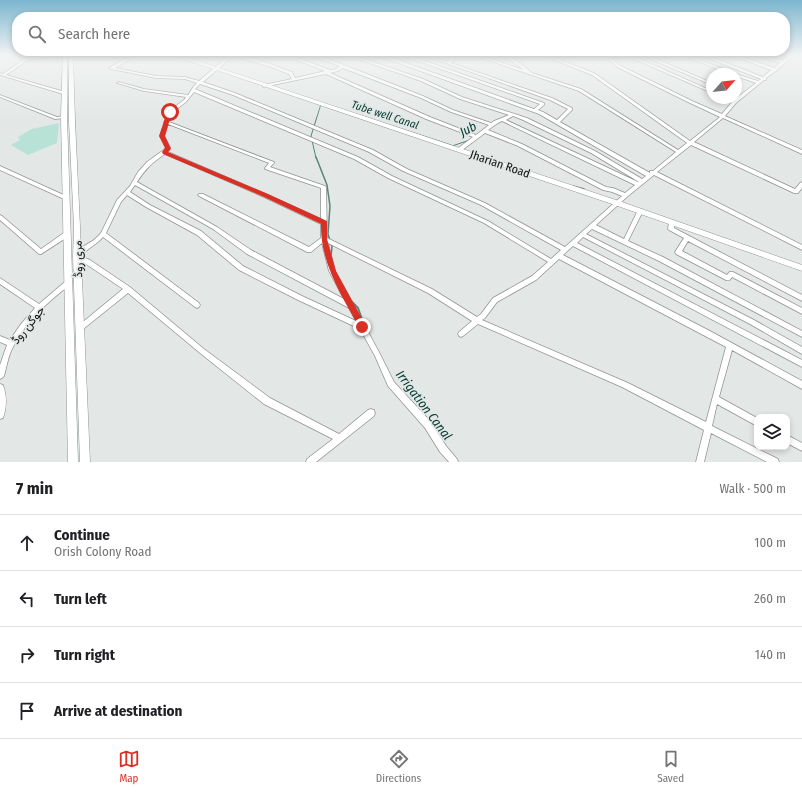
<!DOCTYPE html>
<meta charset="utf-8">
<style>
body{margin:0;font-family:"Fira Sans Condensed",Vazirmatn,sans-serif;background:#f6f6f6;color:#202124}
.controls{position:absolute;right:12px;bottom:12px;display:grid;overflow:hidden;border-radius:8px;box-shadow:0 2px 6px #0003}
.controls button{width:36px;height:36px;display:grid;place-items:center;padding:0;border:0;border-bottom:1px solid #e0e0e0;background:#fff;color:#202124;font:20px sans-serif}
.compass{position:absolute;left:706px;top:68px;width:36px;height:36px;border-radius:50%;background:#fff;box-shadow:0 2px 6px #0003;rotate:63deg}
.stop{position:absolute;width:12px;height:12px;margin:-9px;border:3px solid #d93025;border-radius:50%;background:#fff}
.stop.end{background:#d93025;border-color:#fff;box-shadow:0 1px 4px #0008}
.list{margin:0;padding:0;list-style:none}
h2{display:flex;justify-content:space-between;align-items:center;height:52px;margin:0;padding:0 16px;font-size:17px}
h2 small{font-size:13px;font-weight:400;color:#757577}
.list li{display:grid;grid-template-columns:26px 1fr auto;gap:12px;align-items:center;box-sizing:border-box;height:56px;padding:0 16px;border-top:1px solid #e0e0e0}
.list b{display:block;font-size:15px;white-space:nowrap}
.list p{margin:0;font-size:13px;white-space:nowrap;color:#757577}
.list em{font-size:13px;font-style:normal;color:#757577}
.icon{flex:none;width:22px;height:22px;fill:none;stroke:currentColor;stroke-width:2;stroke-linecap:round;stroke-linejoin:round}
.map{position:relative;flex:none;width:802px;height:462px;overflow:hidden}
.search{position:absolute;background:#fff;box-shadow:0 2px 6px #0003;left:12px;right:12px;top:12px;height:44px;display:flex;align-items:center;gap:10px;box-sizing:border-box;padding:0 14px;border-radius:16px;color:#757577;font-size:15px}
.sheet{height:276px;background:#fff}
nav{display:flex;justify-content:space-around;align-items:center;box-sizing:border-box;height:56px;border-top:1px solid #e0e0e0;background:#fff;font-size:11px;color:#757577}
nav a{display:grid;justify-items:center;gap:2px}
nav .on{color:#d93025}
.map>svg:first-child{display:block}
.green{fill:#b9e2d7}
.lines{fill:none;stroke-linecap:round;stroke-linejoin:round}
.stream-far2{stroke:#588579;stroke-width:1}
.stream-far1{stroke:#588579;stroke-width:1.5}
.stream{stroke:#588579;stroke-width:2}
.minor-casing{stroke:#919493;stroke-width:1.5}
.major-casing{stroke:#919493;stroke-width:1}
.minor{fill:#fff;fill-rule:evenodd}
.major{fill:#fff;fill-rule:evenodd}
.route{fill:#d93025}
.labels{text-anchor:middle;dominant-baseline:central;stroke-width:3.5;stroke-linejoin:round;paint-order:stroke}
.far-water-label{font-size:11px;font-style:italic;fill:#00392f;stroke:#e3e7e6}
.street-label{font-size:12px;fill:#101211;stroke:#e3e7e6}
.water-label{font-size:13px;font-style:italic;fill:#00392f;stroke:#e3e7e6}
</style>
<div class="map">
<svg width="802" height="462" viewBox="0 0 802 462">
<rect width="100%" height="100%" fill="#e3e7e6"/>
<!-- green -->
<polygon class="green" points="59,123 57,143 28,155 11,145 20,140 18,137 32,129"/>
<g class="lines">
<!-- stream-far2 -->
<g class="stream-far2">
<polyline points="377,121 451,145"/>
<polyline points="452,146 470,140"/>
<polyline points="316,158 311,136 321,104"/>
</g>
<!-- stream-far1 -->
<g class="stream-far1">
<polyline points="316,157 327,185 330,206 328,234 332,247 331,257"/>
<polyline points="573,186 584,189"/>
</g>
<!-- stream -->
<polyline class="stream" points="351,301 358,308 363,322"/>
<!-- minor casing -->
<g class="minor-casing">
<g id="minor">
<polygon points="48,55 63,55 28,60 6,75 65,92 65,94 63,94 0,75 0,73 3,74 26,58"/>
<path d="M131 55H137L115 68 156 76 185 77 199 81 229 55C251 55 272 65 292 72L295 78 325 71 283 55H290L330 70 336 69 340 66 308 55H316L344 65 423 96 453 110 491 123 494 121 509 115 460 99 421 81 346 55H353L423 79 462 97 527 118 595 151 642 179 646 176 539 114 393 61 373 55H381L395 59 534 109 540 104 401 55H408L544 103V105L538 110 543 112 557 120 568 109 550 100 423 55H430L447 62 454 55H459L451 63 552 98 572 108V110L560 122 650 173V171H653L676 152 579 91 473 55H480L524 70 515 63 500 55H506L517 61 532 73 581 89 678 150 687 143 592 75 542 55H548L594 73 690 141 720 117 690 103 619 68 608 59V57L611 55H616L611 58 621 66 692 101 722 114 732 102 723 98H729L734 100 756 83 736 76V74H730L682 55H688L736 74 758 81 761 79 700 55H706L763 77 771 70 731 55H738L774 68 780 63 758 55H765L782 61 789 55H794L777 70 776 71 766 78V80H764L736 103 725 116 802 150V154L723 118 694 142 795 189 800 183 802 182V188L798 193H794L691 145 657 172 802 245V250L654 175 628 196 596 225 624 239 638 210H642L643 211 628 241 663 257 802 331V337L659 261 592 229 586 234 754 320 802 347V354L750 324 583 237 577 243 802 360V367L573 246 563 255 708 330 802 381V389L732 350 719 397 757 418V426L717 404 712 426 778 459 779 462H767L711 433 704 462H696L704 430 622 387 478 324 463 336 461 337 459 336 458 334 459 332 472 321 428 293 328 243 335 271 379 352 394 382 431 422 446 446 457 459 458 462H449L440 452 425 428 388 386 375 356 360 329 298 300 239 270 197 235 146 207 127 195 121 202 106 233 199 303 200 305 199 307 197 308 195 307 103 237C96 245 88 248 81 256L90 260 130 287 204 349 270 398 339 434 368 410 371 409 374 410 375 413 374 416 316 462H306L307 459 333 439 264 404 200 353 128 293 82 330 80 331 78 330 77 328 78 326 123 289 86 264 75 259 74 257 81 248 94 240 101 233 117 200 130 186 138 172 147 162 165 149 166 147 160 136 165 123 164 122 165 121 170 110 184 100 186 97 144 91 117 83 119 82 144 89 188 95 194 86 197 83 185 79 156 78 111 69 109 68ZM233 56 268 66 289 74 292 79 263 85V87L326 74 426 119 473 137 457 149V151H461L485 133 518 146 603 190 612 192 622 196 565 247 485 203 407 169 373 150 235 93 203 82ZM343 68 421 98 451 112 489 125 476 135 430 117 330 73 338 71ZM200 84 233 95 369 152 403 171 481 205 561 250 551 259 488 221 392 176 358 157 195 89ZM194 92 354 159 388 178 484 223 548 262 532 276 493 298 481 314 477 317 432 289 327 238 326 187 325 186 270 167 274 163V162L169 122 173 112 186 102ZM513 116 523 120 591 153 639 182H638L506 120ZM502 121 635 185 625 193 613 188 606 187 522 144 488 130 498 123ZM168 124 269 163 265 168V169L321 188V219L268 195 168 152 170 147 164 136ZM165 154 264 197 321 224V238L309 247 203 194H199L198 195 199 196 307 252H311L322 243 329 271 344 299 251 250 217 227 137 182C145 169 153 162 165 154ZM135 185 213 229 247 254 349 308 356 321 302 296 243 266 201 231 150 205 130 192ZM559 259 726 347 706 422 628 383 482 320 485 318 497 302 536 280Z"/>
<polygon points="625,55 631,55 712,91 712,93"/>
<polygon points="641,55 647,55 712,83 712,85"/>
<polygon points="0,95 57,117 64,116 66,117 64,118 55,119 0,97"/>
<polygon points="0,166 68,197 69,198 68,199 64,199 0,170"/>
<polygon points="0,215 2,216 41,249 65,232 69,232 70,234 69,236 41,254 39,254 0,220"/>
<path d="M672 220 675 222 674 228 802 295V301L688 241 682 251 727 275C729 272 730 271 733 272L802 308V314L732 277C730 280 729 281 726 280L676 254 675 252 684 238 669 230 668 229 669 222Z"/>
<path d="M0 278 39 304 67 280 69 279 71 280 72 282 71 284C49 301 26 321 13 347 8 356 7 366 4 376L2 378 0 379V365L7 345 0 342V336L10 340 21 324 35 308 0 284Z"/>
<path d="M0 384 3 385C7 397 7 406 3 418L0 419Z"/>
<polygon points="787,435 802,443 802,451 787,443"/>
</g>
</g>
<!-- major casing -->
<g class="major-casing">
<g id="major">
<polygon points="63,55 67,55 67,117 78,462 68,462 61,117"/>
<polygon points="69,55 73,55 75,121 80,227 81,257 90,462 80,462 73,257 74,227 69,121"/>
<polygon points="172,55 180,55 619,201 802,265 802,271 615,205"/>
</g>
</g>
<!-- minor -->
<use href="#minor" class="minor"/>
<!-- major -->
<use href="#major" class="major"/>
</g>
<!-- sky -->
<linearGradient id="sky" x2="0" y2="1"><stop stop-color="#7bb5ce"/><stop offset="0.46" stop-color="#f2f4f4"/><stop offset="1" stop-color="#f2f4f4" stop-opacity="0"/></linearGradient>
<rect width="802" height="120" fill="url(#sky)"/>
<!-- route -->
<path class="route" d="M170 111 172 112 165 136 171 149 168 152 268 194 327 221V239L336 271 365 324V329H360C342 296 320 263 321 224L264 197 163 154 162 152 165 148 159 136 167 112Z"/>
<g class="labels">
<!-- far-water labels -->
<g class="far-water-label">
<text transform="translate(385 115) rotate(18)">Tube well Canal</text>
</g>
<!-- street labels -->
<g class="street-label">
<text transform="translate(500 164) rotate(19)">Jharian Road</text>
<text transform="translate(78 259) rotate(-91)">مری روڈ</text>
<text transform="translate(28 325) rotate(-51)">جوگن روڈ</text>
</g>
<!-- water labels -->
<g class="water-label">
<text transform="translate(468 129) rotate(-27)">Jub</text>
<text transform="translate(424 405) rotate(53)">Irrigation Canal</text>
</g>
</g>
</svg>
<div class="controls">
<button><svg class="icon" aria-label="layers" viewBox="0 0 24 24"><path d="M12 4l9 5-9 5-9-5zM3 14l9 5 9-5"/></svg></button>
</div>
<svg class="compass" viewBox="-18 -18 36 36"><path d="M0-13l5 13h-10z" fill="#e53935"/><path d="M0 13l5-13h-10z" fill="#757577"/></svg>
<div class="stop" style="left:170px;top:112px"></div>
<div class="stop end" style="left:362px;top:327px"></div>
<div class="search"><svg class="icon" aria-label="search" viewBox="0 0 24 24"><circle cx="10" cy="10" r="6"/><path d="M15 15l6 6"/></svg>Search here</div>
</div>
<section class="sheet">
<h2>7 min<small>Walk · 500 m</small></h2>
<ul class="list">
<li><svg class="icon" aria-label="ahead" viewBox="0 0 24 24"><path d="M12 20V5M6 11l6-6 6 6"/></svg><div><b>Continue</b><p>Orish Colony Road</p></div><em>100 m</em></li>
<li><svg class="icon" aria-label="left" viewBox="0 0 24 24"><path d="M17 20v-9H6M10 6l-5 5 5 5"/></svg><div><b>Turn left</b></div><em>260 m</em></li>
<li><svg class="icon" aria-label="right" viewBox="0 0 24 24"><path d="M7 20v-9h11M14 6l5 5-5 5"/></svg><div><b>Turn right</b></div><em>140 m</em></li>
<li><svg class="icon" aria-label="arrive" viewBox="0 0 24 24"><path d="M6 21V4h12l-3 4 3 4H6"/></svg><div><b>Arrive at destination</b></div></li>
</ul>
</section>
<nav>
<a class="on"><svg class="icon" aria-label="map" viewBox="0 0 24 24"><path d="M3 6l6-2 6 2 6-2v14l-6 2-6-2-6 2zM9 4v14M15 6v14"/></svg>Map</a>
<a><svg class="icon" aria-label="directions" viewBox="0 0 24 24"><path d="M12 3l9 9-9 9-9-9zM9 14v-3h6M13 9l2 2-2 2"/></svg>Directions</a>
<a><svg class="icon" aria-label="saved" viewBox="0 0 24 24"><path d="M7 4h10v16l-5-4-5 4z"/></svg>Saved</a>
</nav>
